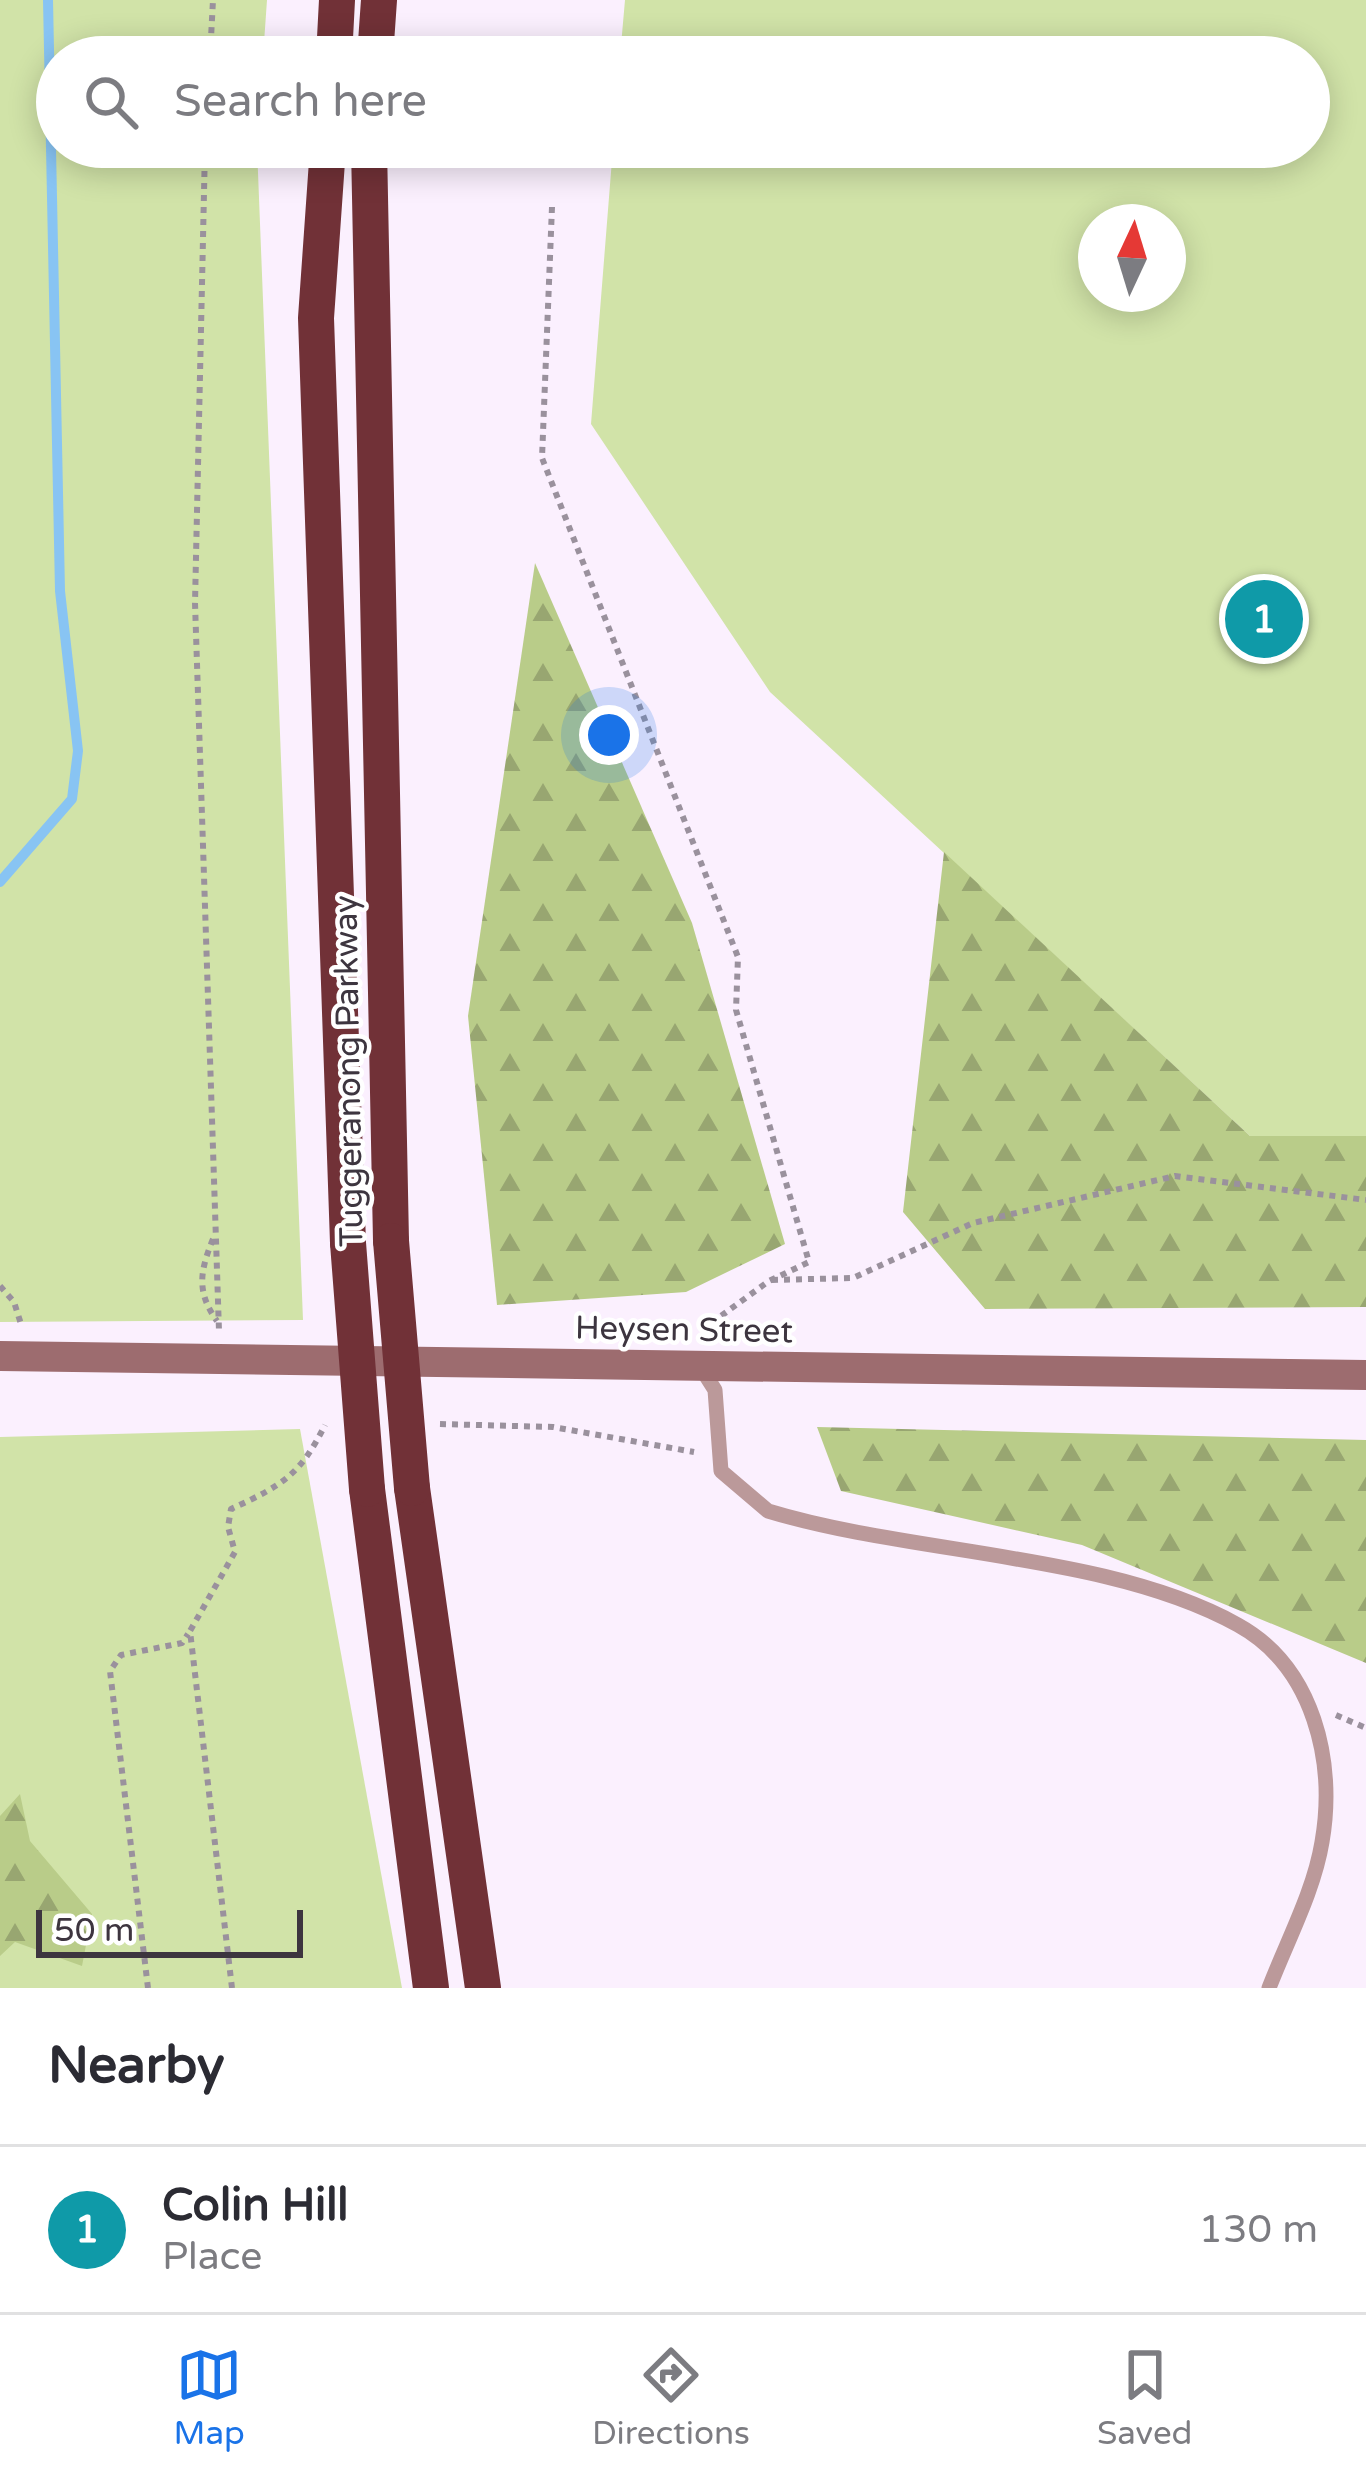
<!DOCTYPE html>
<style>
body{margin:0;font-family:"Varela Round",sans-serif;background:#f7f7f7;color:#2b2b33}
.compass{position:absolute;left:1078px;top:204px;width:108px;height:108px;border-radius:50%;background:#fff;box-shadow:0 6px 30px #0003;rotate:4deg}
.scale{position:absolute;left:36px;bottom:30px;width:267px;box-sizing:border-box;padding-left:12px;border:6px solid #3d353f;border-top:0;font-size:33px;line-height:42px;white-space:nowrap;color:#3d353f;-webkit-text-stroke:9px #fff;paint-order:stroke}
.you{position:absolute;left:609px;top:735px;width:42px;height:42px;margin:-30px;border:9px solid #fff;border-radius:50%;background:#1a73e8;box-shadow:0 0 0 18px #1a73e833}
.badge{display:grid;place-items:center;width:78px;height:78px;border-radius:50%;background:#1a73e8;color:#fff;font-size:39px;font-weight:700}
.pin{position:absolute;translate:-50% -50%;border:6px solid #fff;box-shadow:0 3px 12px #0006}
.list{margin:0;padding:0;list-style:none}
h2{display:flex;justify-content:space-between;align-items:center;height:156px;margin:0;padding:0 48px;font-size:51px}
h2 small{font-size:39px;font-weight:400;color:#7c7c81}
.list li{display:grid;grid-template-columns:78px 1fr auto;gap:36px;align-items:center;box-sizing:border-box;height:168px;padding:0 48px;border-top:3px solid #e1e1e2}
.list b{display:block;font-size:45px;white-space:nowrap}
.list p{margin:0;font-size:39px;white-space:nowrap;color:#7c7c81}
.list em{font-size:39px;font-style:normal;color:#7c7c81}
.icon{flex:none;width:66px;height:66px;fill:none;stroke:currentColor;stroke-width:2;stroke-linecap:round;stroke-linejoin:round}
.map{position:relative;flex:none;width:1366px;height:1988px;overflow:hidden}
.search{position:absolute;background:#fff;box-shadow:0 6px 30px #0003;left:36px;right:36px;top:36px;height:132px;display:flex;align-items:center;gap:30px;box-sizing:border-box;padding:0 42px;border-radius:66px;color:#7c7c81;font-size:45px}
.sheet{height:324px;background:#fff}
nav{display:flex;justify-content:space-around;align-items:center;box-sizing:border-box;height:168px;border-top:3px solid #e1e1e2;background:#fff;font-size:33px;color:#7c7c81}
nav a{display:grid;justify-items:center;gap:6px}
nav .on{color:#1a73e8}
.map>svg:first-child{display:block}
.green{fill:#d1e3a8;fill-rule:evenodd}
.forest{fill:url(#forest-firs)}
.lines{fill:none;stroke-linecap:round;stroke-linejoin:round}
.stream{stroke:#88c4f3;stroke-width:10}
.path{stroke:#9a919d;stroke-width:6;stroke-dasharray:6 6;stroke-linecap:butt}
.service{stroke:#bb999a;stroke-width:15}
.secondary{stroke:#9d6c6f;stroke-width:30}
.motorway{stroke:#713137;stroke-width:36}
.motorway-bridge{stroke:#713137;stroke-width:36}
.labels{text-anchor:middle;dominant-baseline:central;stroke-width:9;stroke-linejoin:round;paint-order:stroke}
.street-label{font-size:33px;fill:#3d353f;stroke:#fff}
</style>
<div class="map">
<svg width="1366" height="1988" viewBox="0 0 1366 1988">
<defs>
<pattern id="forest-firs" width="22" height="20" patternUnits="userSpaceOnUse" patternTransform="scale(3)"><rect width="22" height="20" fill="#b9cc89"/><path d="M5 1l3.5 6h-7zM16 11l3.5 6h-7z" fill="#98a671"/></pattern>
</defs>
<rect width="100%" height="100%" fill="#fbf0fe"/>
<!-- green -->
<g class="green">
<polygon points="0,0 267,0 263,57 57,57 57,147 257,147 303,1320 0,1322"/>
<path d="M625 0H1366V1136H1250L770 692 591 424 613 147H1309V57H620ZM1096 222H1168V294H1096Z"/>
<polygon points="300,1429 402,1988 0,1988 0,1437"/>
</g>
<!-- forest -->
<g class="forest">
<polygon points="535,563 692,923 785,1244 686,1292 497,1305 468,1016"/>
<polygon points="944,852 1250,1136 1366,1136 1366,1307 985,1309 903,1212"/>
<polygon points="817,1427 1366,1440 1366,1663 1082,1545 841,1491"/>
<polygon points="20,1794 30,1841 92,1914 82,1966 15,1942 0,1956 0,1816"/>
</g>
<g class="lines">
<!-- stream -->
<polyline class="stream" points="0,882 72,799 78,751 60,591 48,0"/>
<!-- path -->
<g class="path">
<polyline points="210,57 213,0"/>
<polyline points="205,147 195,603 219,1331"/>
<polyline points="552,207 542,458 738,957 736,1010 809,1262 769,1281 699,1332"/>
<path d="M213 1239C200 1271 196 1292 217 1321"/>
<polyline points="772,1280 853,1278 973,1223 1175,1176 1366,1200"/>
<polyline points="0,1286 14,1302 21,1324"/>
<polyline points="440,1424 553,1427 694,1452"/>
<polyline points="1336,1715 1366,1728"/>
<polyline points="148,1988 110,1671 121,1655 182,1643 188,1634"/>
<path d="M232 1988 190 1631 235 1552 228 1527 231 1509C283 1485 300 1475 325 1425"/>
</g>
<!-- service -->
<path class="service" d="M701 1368 715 1390 721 1471 768 1511C912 1555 1109 1553 1238 1625 1314 1667 1336 1762 1322 1842 1314 1891 1287 1941 1269 1988"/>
<!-- secondary -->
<polyline class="secondary" points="0,1356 1366,1375"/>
<!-- motorway -->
<g class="motorway">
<polyline points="334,57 337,0"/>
<polyline points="375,57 379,0"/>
<polyline points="328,147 316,318 348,1243"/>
<polyline points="369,147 391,1241"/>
<polyline points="412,1488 483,1988"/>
<polyline points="367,1489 431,1988"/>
</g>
<!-- motorway-bridge -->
<g class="motorway-bridge">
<polyline points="391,1241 412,1488"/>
<polyline points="348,1243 367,1489"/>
</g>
</g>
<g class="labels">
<!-- street labels -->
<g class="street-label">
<text transform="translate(349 1071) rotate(-91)">Tuggeranong Parkway</text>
<text transform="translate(684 1330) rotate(1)">Heysen Street</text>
</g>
</g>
</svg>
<svg class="compass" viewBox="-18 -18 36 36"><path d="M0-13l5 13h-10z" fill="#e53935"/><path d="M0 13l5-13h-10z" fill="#7c7c81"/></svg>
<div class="scale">50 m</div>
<div class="you"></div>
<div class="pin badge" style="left:1264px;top:619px;background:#0f9aa8">1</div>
<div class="search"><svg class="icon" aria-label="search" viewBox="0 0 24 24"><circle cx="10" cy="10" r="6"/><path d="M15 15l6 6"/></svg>Search here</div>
</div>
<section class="sheet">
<h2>Nearby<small></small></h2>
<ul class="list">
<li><span class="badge" style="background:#0f9aa8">1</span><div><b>Colin Hill</b><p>Place</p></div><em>130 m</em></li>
</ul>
</section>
<nav>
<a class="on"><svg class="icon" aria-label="map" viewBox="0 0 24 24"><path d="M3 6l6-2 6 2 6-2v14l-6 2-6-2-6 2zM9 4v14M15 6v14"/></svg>Map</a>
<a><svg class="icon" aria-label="directions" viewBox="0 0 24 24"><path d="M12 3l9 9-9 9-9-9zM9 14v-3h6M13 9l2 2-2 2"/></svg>Directions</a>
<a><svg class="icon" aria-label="saved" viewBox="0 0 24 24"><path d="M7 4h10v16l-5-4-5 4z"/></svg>Saved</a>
</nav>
